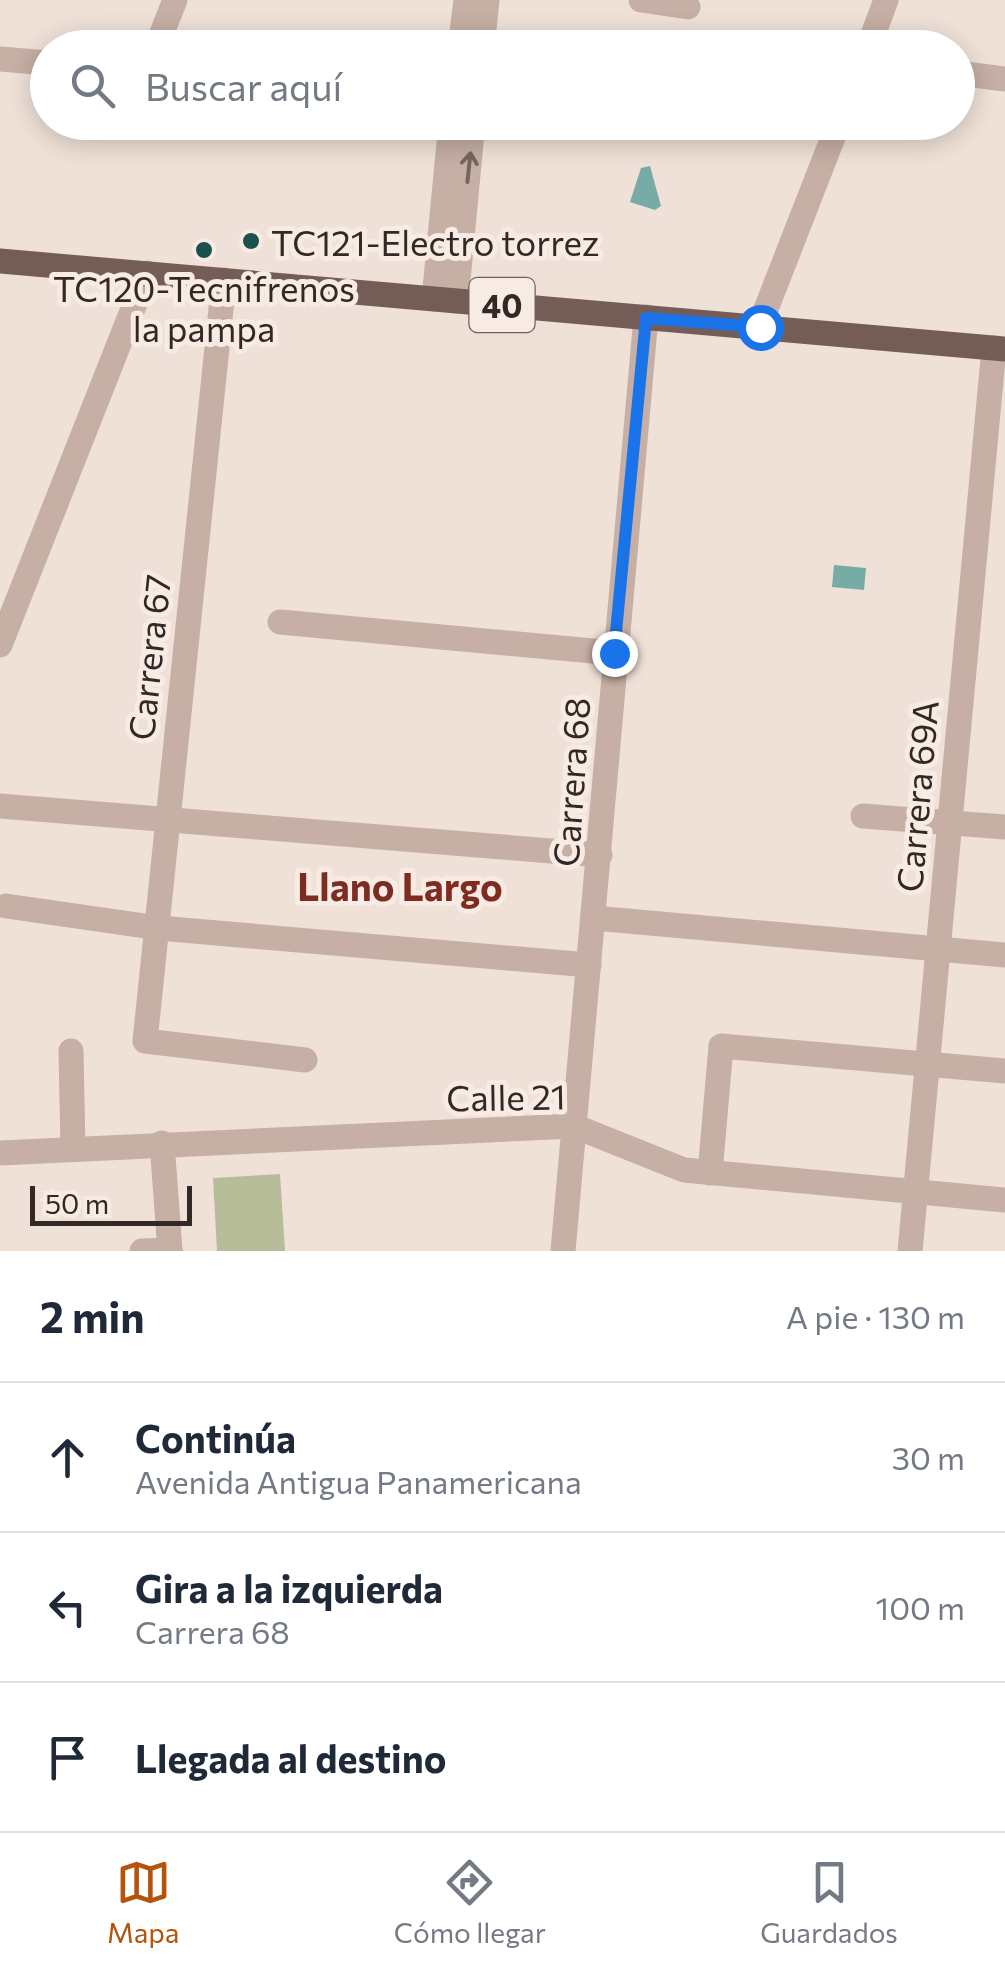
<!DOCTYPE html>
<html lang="es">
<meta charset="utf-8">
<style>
body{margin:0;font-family:Commissioner,sans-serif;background:#f6f6f7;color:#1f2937}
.scale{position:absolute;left:30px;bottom:25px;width:162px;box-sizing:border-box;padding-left:10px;border:5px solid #322825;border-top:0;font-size:28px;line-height:35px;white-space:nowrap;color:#322825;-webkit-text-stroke:8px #f8ebe3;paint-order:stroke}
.stop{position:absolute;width:30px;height:30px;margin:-22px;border:8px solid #1a73e8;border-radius:50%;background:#fff}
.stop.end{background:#1a73e8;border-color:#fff;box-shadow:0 2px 10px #0008}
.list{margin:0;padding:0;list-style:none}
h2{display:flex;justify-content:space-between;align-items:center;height:130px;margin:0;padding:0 40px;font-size:42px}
h2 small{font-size:32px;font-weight:400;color:#747a83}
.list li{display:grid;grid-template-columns:65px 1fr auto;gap:30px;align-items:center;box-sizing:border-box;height:150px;padding:0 40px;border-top:2px solid #e0e1e3}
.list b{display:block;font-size:38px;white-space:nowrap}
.list p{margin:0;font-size:32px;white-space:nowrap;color:#747a83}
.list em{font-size:32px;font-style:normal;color:#747a83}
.icon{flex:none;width:55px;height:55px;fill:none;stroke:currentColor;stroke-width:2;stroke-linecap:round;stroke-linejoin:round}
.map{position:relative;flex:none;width:1005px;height:1251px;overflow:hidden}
.search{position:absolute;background:#fff;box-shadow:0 5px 25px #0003;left:30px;right:30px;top:30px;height:110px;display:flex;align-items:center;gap:25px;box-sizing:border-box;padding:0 35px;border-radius:55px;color:#747a83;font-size:38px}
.sheet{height:580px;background:#fff}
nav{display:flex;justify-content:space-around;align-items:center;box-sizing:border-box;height:140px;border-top:2px solid #e0e1e3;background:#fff;font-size:28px;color:#747a83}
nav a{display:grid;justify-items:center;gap:5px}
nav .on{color:#b45309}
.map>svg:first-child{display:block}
.pitch{fill:#b6bd98}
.water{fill:#77aba6}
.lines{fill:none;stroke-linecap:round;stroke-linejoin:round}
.minor{stroke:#c6afa4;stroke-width:25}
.major{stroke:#745d57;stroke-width:25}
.oneway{stroke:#75655e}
.route{stroke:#1a73e8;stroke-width:12}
.poi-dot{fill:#1d514e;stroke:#f8ebe3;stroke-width:4}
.labels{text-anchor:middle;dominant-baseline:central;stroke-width:10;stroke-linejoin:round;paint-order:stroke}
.shield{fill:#f8ebe3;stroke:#6d625e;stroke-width:2.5}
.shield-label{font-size:32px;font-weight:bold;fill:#322825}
.poi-label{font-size:35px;fill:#322825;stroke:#f8ebe3;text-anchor:start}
.street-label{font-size:35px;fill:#322825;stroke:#f8ebe3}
.neighbourhood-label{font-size:38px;font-weight:bold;fill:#7d2c22;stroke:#f8ebe3}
</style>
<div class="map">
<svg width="1005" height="1251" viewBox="0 0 1005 1251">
<rect width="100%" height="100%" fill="#efe1d7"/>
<!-- pitch -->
<polygon class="pitch" points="280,1174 285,1251 217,1251 213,1178"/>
<!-- water -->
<g class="water">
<polygon points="650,166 661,206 655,210 630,202 641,168"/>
<polygon points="834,565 866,568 864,590 832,587"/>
</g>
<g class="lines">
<!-- minor -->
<g class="minor">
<polyline points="641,0 688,7"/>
<polyline points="156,48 175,0"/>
<polyline points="460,48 466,0"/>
<polyline points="482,48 487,0"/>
<polyline points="868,48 886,0"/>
<polyline points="0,59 48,63"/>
<polyline points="958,73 1005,79"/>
<polyline points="224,280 145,1041 305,1060"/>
<polyline points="434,299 451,122"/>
<polyline points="456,301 473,122"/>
<polyline points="759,327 839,122"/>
<polyline points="280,622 614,653"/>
<polyline points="0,645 147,273"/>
<polyline points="0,806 600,855"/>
<polyline points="863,816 1005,827"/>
<polyline points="6,906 159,928 589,965"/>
<polyline points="594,918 1005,955"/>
<polyline points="71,1051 73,1149"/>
<polyline points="162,1143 170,1251"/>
<polyline points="0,1153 574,1126 684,1170 1005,1200"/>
<polyline points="710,1173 721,1046 1005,1071"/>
<polyline points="142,1251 170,1250"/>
<polyline points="563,1251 646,317"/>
<polyline points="910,1251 994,348"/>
</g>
<!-- major -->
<polyline class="major" points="0,261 1005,349"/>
</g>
<!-- one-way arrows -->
<defs><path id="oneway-shaft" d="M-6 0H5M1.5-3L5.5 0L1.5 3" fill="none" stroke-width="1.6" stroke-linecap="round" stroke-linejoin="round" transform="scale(2.5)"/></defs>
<use class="oneway" href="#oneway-shaft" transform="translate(469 167) rotate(-84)"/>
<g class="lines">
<!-- route -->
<polyline class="route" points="614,653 646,318 760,327"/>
</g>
<!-- markers -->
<g class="poi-dot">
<circle cx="251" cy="241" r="10"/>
<circle cx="204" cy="250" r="10"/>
</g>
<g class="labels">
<!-- shield labels -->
<rect class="shield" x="469.5" y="278" width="65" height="54" rx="8"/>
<g class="shield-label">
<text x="502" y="305">40</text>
</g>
<!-- poi labels -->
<g class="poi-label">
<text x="271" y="241">TC121-Electro torrez</text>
<text x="204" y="287" text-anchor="middle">TC120-Tecnifrenos<tspan x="204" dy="40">la pampa</tspan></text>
</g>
<!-- street labels -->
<g class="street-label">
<text transform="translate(148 657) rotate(-84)">Carrera 67</text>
<text transform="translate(570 782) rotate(-86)">Carrera 68</text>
<text transform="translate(916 796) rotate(-85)">Carrera 69A</text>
<text transform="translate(506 1096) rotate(-1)">Calle 21</text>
</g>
<!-- neighbourhood labels -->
<g class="neighbourhood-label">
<text x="400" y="885">Llano Largo</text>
</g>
</g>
</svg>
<div class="scale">50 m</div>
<div class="stop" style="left:760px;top:327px"></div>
<div class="stop end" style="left:614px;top:653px"></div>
<div class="search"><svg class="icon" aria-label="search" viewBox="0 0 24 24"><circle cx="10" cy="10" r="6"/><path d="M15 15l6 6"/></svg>Buscar aquí</div>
</div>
<section class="sheet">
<h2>2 min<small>A pie · 130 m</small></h2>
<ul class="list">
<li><svg class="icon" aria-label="ahead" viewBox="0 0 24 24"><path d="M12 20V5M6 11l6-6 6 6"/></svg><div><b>Continúa</b><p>Avenida Antigua Panamericana</p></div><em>30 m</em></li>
<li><svg class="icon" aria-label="left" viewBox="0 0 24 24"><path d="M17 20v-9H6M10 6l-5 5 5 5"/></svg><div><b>Gira a la izquierda</b><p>Carrera 68</p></div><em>100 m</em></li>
<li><svg class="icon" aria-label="arrive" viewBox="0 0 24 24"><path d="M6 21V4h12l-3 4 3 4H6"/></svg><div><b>Llegada al destino</b></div></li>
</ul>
</section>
<nav>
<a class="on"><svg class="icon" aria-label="map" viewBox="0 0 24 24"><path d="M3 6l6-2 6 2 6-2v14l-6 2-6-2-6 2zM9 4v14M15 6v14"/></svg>Mapa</a>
<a><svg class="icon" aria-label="directions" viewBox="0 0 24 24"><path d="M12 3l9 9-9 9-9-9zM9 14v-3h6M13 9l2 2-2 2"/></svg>Cómo llegar</a>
<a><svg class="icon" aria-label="saved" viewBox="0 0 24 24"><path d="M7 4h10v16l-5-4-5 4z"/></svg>Guardados</a>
</nav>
